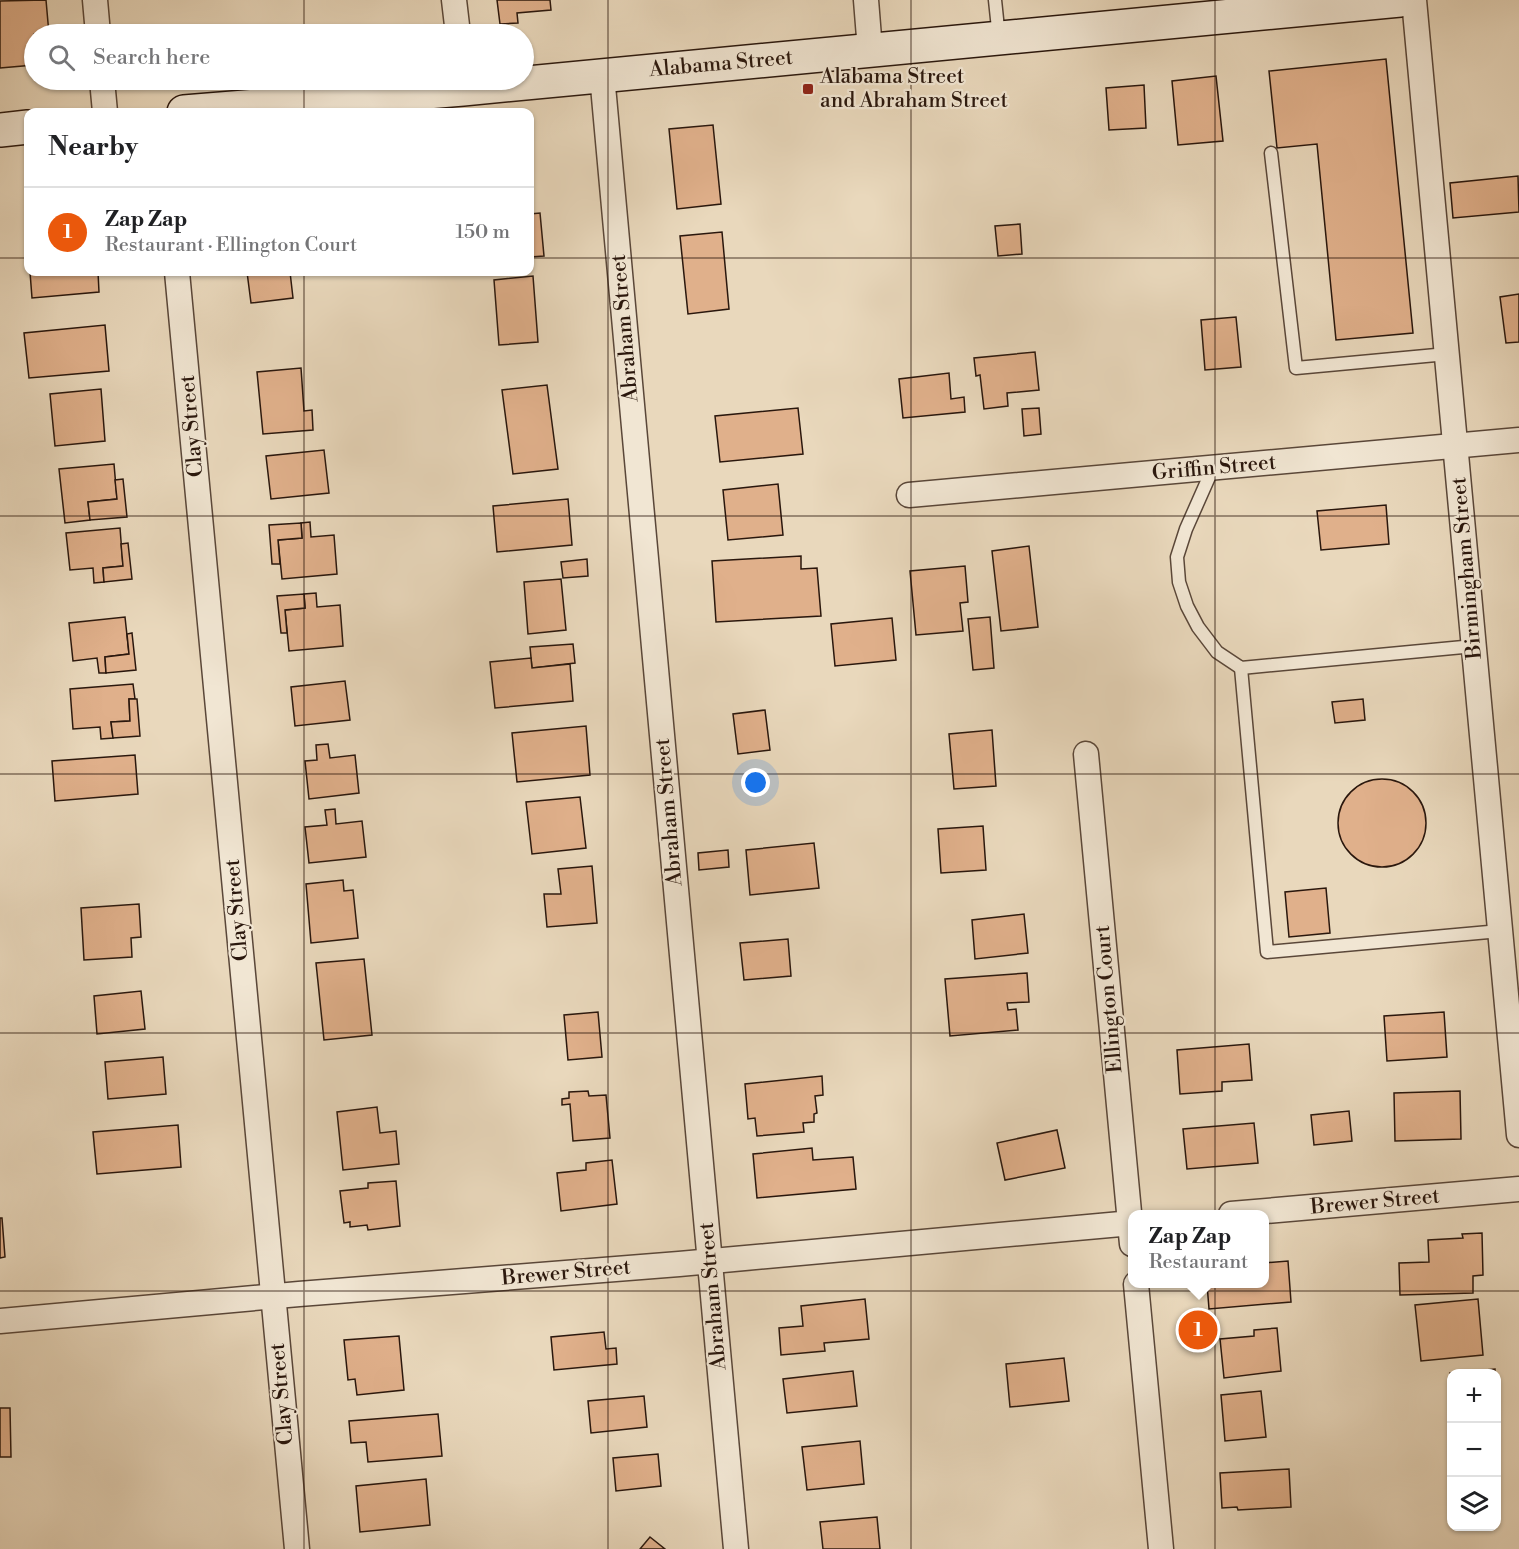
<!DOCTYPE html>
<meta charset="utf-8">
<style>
body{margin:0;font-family:"Libre Bodoni",serif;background:#f6f6f6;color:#202124}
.controls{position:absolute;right:18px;bottom:18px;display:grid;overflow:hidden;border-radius:12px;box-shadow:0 2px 4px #0004}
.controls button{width:54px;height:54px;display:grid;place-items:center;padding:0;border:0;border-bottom:2px solid #e0e0e0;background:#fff;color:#202124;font:30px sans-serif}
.you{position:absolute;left:756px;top:783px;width:21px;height:21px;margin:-15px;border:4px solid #fff;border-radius:50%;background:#1a73e8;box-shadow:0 0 0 9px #1a73e833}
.badge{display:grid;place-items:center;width:39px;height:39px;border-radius:50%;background:#ea580c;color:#fff;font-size:20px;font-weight:700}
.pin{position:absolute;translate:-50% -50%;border:3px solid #fff;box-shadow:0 2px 6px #0006}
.popup{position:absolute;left:1128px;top:1210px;width:141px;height:78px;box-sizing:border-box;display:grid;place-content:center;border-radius:12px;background:#fff;filter:drop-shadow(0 2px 4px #0005);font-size:20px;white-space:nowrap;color:#757577}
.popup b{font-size:22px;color:#202124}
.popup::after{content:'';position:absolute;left:50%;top:100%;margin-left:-12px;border:12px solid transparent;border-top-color:#fff}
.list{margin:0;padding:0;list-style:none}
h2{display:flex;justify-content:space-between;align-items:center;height:78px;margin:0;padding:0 24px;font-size:26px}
h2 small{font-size:20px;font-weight:400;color:#757577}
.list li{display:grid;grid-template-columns:39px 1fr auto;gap:18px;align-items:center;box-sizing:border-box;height:90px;padding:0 24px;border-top:2px solid #e0e0e0}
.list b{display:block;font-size:22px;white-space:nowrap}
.list p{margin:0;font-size:20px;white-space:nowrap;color:#757577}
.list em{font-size:20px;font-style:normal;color:#757577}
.icon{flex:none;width:33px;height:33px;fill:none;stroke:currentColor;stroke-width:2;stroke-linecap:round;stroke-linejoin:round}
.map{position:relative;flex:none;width:1519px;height:1549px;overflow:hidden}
.search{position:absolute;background:#fff;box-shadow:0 2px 4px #0004;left:24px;top:24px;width:510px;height:66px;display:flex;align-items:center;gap:15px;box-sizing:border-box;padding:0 21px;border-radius:33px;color:#757577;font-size:22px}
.panel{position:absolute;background:#fff;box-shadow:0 2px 4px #0004;left:24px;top:108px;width:510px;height:168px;border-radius:12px}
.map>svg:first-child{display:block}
.building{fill:#e0b08b;stroke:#2a170d;stroke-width:1.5}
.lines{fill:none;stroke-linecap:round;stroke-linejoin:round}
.lane-casing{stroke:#5a4739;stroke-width:15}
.street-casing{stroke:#5a4739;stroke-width:27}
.secondary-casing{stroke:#2a170d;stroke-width:36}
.lane{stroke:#f1e6d3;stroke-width:12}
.street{stroke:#f1e6d3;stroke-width:24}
.secondary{stroke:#f1e6d3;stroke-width:33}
.grid{fill:none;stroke:#2a170d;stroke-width:1.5;stroke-opacity:0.55}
.poi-dot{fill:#8f2418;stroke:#f1e6d3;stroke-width:2}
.labels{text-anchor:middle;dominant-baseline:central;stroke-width:4.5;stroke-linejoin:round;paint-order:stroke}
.street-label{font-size:21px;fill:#2a170d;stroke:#f1e6d3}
.poi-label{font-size:21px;fill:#2a170d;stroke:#f1e6d3;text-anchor:start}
</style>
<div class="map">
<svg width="1519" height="1549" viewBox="0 0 1519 1549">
<rect width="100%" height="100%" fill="#e9d8bc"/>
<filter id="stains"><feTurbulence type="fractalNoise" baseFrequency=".00333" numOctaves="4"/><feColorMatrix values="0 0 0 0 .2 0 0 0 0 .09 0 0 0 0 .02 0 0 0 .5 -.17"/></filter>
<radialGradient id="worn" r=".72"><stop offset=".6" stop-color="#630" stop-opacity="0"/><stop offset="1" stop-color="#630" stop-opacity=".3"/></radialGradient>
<!-- building -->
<g class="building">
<polygon points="46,0 49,34 34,34 34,65 0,68 0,1"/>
<polygon points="497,0 550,0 551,10 517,13 518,23 500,24"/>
<polygon points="1386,59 1413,333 1336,340 1317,144 1277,148 1269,71"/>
<polygon points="1216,76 1223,141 1178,145 1172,81"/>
<polygon points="1144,85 1146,128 1109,130 1106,88"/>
<polygon points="713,125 721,204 677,209 669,129"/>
<polygon points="1518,176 1519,212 1453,218 1450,183"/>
<polygon points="540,213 544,256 530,257 530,214"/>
<polygon points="1020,224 1022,254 998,256 995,226"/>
<polygon points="722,232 729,309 688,314 680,236"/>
<polygon points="30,272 98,272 99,292 32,298"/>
<polygon points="247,272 290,272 293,298 251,303"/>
<polygon points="533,276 538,342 499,345 494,280"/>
<polygon points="1519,294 1519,342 1506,343 1500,297"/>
<polygon points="1236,317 1241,367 1205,370 1201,320"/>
<polygon points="105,325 109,371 29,378 24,333"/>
<polygon points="1035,352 1039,390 1007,393 1008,406 984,409 980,375 976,376 974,358"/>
<polygon points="301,368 304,411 312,410 313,430 263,434 257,372"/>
<polygon points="949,373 951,399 964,397 965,412 903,418 899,379"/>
<polygon points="547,385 558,469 513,474 502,390"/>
<polygon points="101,389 105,441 55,446 50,394"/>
<polygon points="798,408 803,454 720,462 715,416"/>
<polygon points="1039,408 1041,434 1024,436 1022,409"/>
<polygon points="324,450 329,493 271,499 266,456"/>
<polygon points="114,464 117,499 88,502 90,520 65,523 59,469"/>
<polygon points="123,479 127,517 90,520 88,502 117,499 115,480"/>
<polygon points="778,484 783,535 728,540 723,490"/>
<polygon points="568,499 572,545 497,552 493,506"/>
<polygon points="1386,505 1389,544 1321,550 1317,511"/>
<polygon points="310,522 311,537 334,535 337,574 282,579 278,540 302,538 301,523"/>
<polygon points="301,523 302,538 278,540 280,564 272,564 269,525"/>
<polygon points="120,528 123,566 103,568 104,582 94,583 93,568 70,570 66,533"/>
<polygon points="128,543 132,579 104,582 103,568 123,566 121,544"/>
<polygon points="1029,546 1038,627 1001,631 992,551"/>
<polygon points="801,556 801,569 817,568 821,616 716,622 712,561"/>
<polygon points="587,559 588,576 563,578 561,562"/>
<polygon points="965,566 968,602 960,603 963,631 916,635 910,571"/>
<polygon points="561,579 566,630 528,634 524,582"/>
<polygon points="316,593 317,607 340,605 343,646 289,651 285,610 305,608 304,594"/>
<polygon points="304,594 305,608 285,610 287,633 281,633 277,596"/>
<polygon points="125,617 129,654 105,657 106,673 99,673 97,658 73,661 69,623"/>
<polygon points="990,617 994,668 973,670 968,619"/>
<polygon points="892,618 896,660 835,666 831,624"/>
<polygon points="132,633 136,670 106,673 105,657 129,654 127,634"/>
<polygon points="573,644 575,663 532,668 530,647"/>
<polygon points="531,658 532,668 570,664 573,701 495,708 490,662"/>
<polygon points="345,681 350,720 295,726 291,687"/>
<polygon points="133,684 135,699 129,699 130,721 111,722 113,738 101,739 100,727 73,729 70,689"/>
<polygon points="129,699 137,699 140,736 113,738 111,722 130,721"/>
<polygon points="1363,699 1365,720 1335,723 1332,702"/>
<polygon points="765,710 770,750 738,754 733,714"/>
<polygon points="586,726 590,775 517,782 512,733"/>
<polygon points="992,730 996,786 954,789 949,734"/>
<polygon points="328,744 330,758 355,755 359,793 309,799 305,761 317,760 316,745"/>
<polygon points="135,755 138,794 55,801 52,761"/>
<circle cx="1382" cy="823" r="44"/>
<polygon points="580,797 586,848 532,854 526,802"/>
<polygon points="335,809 336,824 362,821 366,857 309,863 305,827 327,825 325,810"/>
<polygon points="983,826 986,870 941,873 938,829"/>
<polygon points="814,843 819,888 750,895 746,850"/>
<polygon points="728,850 729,867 699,870 698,853"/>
<polygon points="592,866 597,923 547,927 544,894 561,894 558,869"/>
<polygon points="343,880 344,891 353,890 358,938 311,943 306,884"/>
<polygon points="1326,888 1330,933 1289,937 1285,892"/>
<polygon points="139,904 141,937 131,938 132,957 84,960 81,908"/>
<polygon points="1024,914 1028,953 975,959 972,920"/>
<polygon points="788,939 791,976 744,980 740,943"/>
<polygon points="364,959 372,1035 324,1040 316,963"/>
<polygon points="1027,973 1029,1002 1007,1003 1008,1010 1016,1009 1018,1030 950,1036 945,979"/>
<polygon points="141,991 145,1029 97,1034 94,996"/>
<polygon points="598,1012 602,1057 568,1060 564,1015"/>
<polygon points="1444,1012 1447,1057 1387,1061 1384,1016"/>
<polygon points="1249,1044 1252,1080 1222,1082 1222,1091 1180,1094 1177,1050"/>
<polygon points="163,1057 166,1094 108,1099 105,1062"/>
<polygon points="822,1076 823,1095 815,1096 817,1113 814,1114 814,1122 803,1123 804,1132 757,1136 755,1118 748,1119 745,1084"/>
<polygon points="588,1091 589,1096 606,1095 610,1138 573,1141 570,1104 562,1105 562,1099 569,1098 569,1092"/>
<polygon points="1460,1091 1461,1139 1395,1141 1394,1093"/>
<polygon points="377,1107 380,1133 396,1131 399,1164 343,1170 337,1112"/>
<polygon points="1349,1111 1352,1141 1314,1145 1311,1115"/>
<polygon points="1254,1123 1258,1163 1187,1169 1183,1129"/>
<polygon points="178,1125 181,1167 97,1174 93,1132"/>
<polygon points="1057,1130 1065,1168 1005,1180 997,1143"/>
<polygon points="812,1148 813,1160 853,1157 856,1189 757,1198 753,1154"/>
<polygon points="612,1160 617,1204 561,1211 557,1173 586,1170 586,1163"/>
<polygon points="396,1181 400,1226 368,1230 367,1225 350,1227 350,1222 344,1223 340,1191 368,1188 368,1183"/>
<polygon points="0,1218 2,1218 5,1257 0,1258"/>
<polygon points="1482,1233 1483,1275 1473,1276 1473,1293 1400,1295 1399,1263 1429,1262 1428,1240 1463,1238 1462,1234"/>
<polygon points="1288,1261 1291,1302 1209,1309 1207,1284 1264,1284 1264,1263"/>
<polygon points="865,1299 869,1339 824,1343 825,1351 781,1355 779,1328 803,1326 801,1306"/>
<polygon points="1478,1299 1483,1355 1421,1361 1415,1305"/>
<polygon points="1277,1328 1281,1371 1224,1378 1220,1339 1254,1336 1254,1330"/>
<polygon points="604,1332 606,1349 616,1348 617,1364 554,1370 551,1337"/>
<polygon points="399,1336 404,1390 357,1395 355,1379 348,1380 344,1340"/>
<polygon points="1064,1358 1069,1401 1010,1407 1006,1364"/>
<polygon points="1495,1369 1495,1374 1452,1374 1452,1387 1450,1373"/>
<polygon points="853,1371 857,1406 787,1413 783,1379"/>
<polygon points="1261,1391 1266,1437 1225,1441 1221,1395"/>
<polygon points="644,1396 647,1427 591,1433 588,1401"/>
<polygon points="0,1408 10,1408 11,1457 0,1457"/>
<polygon points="438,1414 442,1456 368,1462 366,1442 351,1443 349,1421"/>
<polygon points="860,1441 864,1484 807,1490 802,1447"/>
<polygon points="658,1454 661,1486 616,1491 613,1458"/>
<polygon points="1289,1469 1291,1507 1238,1510 1237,1507 1222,1508 1220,1473"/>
<polygon points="426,1479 430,1525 360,1532 356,1486"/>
<polygon points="877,1517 880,1549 823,1549 820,1522"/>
<polygon points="650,1537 665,1549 640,1549"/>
</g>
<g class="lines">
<!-- lane casing -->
<g class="lane-casing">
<g id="lane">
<polyline points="995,0 999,38"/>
<polyline points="1271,153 1296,368 1447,354"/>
<polyline points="1213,468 1186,529 1177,557 1179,582 1187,606 1198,627 1217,652 1241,668 1474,646"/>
<polyline points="1241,668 1267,952 1500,931"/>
</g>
</g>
<!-- street casing -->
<g class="street-casing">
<g id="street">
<polyline points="95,0 98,34"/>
<polyline points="454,0 458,34"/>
<polyline points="866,0 870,50"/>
<polyline points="1414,0 1519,1135"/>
<polyline points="602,75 736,1549"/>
<polyline points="102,80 105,112"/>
<polyline points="177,272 297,1549"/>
<polyline points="909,495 1519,440"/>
<polyline points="1086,754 1132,1244"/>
<polyline points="1231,1214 1519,1189"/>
<polyline points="1136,1284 1161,1549"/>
<polyline points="0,1321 299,1294 679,1264 1132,1223"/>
</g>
</g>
<!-- secondary casing -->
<g class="secondary-casing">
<g id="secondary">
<polyline points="184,112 463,89 1400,0"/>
<polyline points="0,130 28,127"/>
</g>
</g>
<!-- lane -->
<use href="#lane" class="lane"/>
<!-- street -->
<use href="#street" class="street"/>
<!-- secondary -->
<use href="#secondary" class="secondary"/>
</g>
<!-- grid -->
<path class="grid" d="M304 0V34M608 0V1549M911 0V1549M1215 0V1549M304 80V112M0 258H28M530 258H1519M304 272V1549M0 516H1519M0 774H1519M0 1033H1519M0 1291H1519"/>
<!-- markers -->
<rect class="poi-dot" x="802" y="83" width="12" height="12" rx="3"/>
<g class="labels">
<!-- street labels -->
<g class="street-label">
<text transform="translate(721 64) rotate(-5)">Alabama Street</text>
<text transform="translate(625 328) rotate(-95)">Abraham Street</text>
<text transform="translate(192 426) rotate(-95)">Clay Street</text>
<text transform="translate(1214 468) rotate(-5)">Griffin Street</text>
<text transform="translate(1467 568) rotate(-95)">Birmingham Street</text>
<text transform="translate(669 812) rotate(-95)">Abraham Street</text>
<text transform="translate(237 910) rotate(-95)">Clay Street</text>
<text transform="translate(1109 999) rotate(-95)">Ellington Court</text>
<text transform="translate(1375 1202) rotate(-5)">Brewer Street</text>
<text transform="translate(566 1273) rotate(-5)">Brewer Street</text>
<text transform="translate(713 1296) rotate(-95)">Abraham Street</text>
<text transform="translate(282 1394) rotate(-95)">Clay Street</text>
</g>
<!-- poi labels -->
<g class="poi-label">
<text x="820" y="77">Alabama Street<tspan x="820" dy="24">and Abraham Street</tspan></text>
</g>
</g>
<rect width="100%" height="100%" filter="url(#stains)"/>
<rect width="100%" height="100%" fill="url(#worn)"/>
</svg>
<div class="controls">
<button>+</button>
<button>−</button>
<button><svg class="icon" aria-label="layers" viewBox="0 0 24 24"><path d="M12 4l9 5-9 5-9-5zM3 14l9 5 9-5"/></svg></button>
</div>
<div class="you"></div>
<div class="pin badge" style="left:1198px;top:1330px">1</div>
<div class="popup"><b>Zap Zap</b>Restaurant</div>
<div class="search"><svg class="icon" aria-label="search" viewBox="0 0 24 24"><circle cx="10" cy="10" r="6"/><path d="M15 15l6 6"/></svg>Search here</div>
<section class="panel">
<h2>Nearby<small></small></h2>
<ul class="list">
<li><span class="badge">1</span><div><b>Zap Zap</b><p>Restaurant · Ellington Court</p></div><em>150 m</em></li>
</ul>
</section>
</div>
